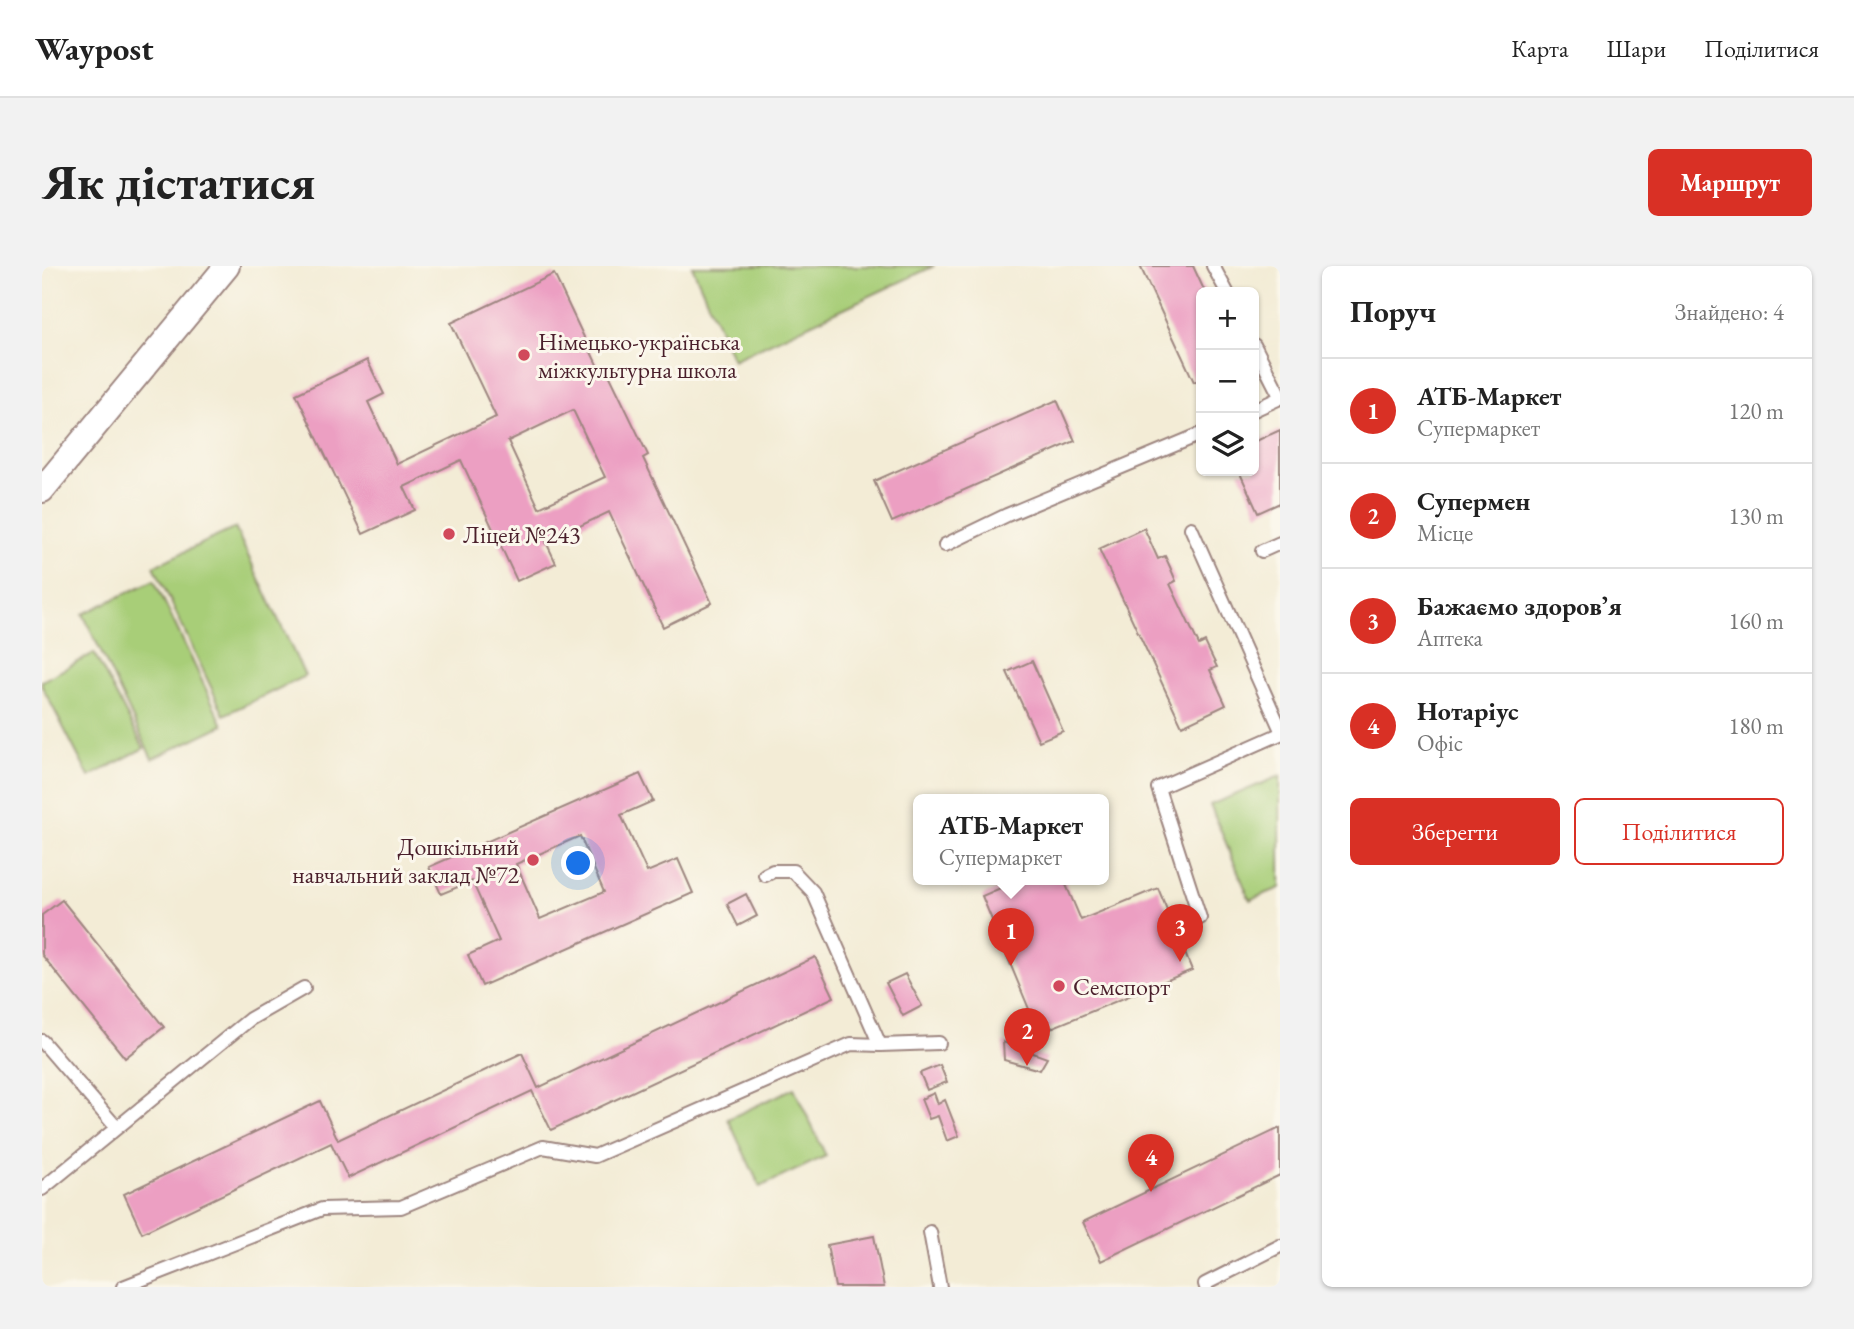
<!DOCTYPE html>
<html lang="uk">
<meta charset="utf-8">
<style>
body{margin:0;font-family:"EB Garamond",serif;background:#f2f2f2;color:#222}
.controls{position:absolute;right:21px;top:21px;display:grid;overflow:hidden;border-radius:10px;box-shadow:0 2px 5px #0004}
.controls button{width:63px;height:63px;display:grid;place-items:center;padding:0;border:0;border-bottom:2px solid #e0e0e0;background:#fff;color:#222;font:35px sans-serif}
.you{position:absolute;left:537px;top:598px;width:24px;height:24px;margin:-18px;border:5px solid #fff;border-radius:50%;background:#1a73e8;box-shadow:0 0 0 10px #1a73e833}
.badge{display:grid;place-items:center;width:46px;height:46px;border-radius:50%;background:#d93025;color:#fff;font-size:23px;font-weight:700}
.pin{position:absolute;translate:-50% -58px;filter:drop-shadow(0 2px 4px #0008)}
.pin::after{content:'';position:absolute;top:37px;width:24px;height:21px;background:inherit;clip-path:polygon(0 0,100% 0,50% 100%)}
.popup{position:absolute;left:871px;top:528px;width:196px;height:91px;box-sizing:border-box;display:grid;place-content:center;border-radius:10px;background:#fff;filter:drop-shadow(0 2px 5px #0005);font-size:23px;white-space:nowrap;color:#767676}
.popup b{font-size:26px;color:#222}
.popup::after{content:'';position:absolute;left:50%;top:100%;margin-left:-14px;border:14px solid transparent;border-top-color:#fff}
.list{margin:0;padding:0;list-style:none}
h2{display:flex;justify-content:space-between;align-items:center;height:91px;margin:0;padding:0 28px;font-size:30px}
h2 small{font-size:23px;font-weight:400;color:#767676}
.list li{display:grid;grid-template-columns:46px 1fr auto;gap:21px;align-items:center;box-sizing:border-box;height:105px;padding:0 28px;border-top:2px solid #e0e0e0}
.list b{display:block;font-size:26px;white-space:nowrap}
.list p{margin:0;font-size:23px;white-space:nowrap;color:#767676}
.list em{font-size:23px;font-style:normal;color:#767676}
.actions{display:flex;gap:14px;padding:21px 28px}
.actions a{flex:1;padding:16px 0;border:2px solid #d93025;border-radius:10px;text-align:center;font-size:24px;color:#d93025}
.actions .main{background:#d93025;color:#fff}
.icon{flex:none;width:38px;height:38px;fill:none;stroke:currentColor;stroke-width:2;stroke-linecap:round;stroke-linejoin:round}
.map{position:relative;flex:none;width:1238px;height:1021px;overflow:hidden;border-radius:10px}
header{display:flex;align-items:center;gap:42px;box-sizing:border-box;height:98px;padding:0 35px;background:#fff;border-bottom:2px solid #e0e0e0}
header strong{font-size:33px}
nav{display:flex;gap:38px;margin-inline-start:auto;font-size:24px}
.intro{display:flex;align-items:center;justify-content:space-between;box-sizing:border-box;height:168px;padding:0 42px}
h1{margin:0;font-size:49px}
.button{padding:18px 32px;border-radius:10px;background:#d93025;color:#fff;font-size:24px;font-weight:700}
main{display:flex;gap:42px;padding:0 42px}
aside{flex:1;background:#fff;border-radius:10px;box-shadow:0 2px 5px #0004}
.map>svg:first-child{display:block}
.green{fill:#a8ce78;stroke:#797652;stroke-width:2}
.building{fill:#ec9fc2;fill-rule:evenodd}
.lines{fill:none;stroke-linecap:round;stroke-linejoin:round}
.service-casing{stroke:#9e8680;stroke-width:16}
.minor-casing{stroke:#9e8680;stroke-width:28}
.service{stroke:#fff;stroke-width:12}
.minor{stroke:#fff;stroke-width:24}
.poi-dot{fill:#d1495b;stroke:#fbf7ec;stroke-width:2.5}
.labels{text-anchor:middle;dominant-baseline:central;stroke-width:6;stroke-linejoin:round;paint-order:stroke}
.poi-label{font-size:24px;fill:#4a1f2b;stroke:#fbf7ec;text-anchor:start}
</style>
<header>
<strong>Waypost</strong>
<nav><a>Карта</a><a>Шари</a><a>Поділитися</a></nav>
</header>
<div class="intro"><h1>Як дістатися</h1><a class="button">Маршрут</a></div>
<main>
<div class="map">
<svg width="1238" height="1021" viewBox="0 0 1238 1021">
<rect width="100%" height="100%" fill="#fbf7ec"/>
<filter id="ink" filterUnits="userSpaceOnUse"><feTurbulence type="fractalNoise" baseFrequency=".0143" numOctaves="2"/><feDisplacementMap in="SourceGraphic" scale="14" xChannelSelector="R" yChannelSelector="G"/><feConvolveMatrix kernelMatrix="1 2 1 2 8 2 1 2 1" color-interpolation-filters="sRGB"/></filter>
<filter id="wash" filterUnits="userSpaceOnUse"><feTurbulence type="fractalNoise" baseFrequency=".00686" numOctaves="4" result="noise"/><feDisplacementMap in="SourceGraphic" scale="28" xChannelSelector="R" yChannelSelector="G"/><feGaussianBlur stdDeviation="1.57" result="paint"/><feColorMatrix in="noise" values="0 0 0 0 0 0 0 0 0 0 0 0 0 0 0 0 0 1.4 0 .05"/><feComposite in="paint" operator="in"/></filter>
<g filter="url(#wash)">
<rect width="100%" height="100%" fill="#f3ecd6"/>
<!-- green -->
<g class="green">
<polygon points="650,0 892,0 691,94"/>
<polygon points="193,262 263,410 182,449 112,300"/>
<polygon points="112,314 181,459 110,493 41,348"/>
<polygon points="52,387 102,482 47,511 0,420 0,415"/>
<polygon points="1238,510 1238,622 1208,634 1168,539"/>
<polygon points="752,822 784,890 718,921 686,853"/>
</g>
<g id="blocks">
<!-- building -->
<g class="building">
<polygon points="1098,0 1151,0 1163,26 1159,26 1159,113 1152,116"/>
<path d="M512 8 557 103 563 100 606 189 601 192 670 337 621 361 567 246 504 276 514 297 475 315 419 194 362 221 373 244 321 268 254 128 325 94 342 128 326 136 355 198 454 151 409 57ZM531 144 563 211 497 242 466 175Z"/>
<polygon points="1015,134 1033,175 850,256 832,215"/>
<polygon points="1238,164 1238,237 1216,247 1197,205 1212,205 1212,176"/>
<polygon points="1102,262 1116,293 1123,290 1128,301 1134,315 1128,318 1157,379 1163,376 1171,393 1175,401 1168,404 1184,439 1140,460 1057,283"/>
<polygon points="990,395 1021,465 997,475 965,406"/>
<path d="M598 508 611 535 579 549 605 606 636 593 651 627 440 720 426 689 457 675 430 615 399 628 387 601ZM538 570 562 626 498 653 474 598Z"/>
<polygon points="977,614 1022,614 1039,654 1116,622 1150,704 997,767 940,630"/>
<polygon points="704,628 715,650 696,660 685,638"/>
<polygon points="20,634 122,761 83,792 0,689 0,649"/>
<polygon points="773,691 792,731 509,864 490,825 306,912 289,877 100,967 82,928 278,835 296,874 480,787 496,822"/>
<polygon points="863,708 880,740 861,750 844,717"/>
<polygon points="961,776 1005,792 998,804 962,794"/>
<polygon points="898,799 905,816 885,824 878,807"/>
<polygon points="892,827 896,838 903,834 917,870 905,875 896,850 887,853 879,833"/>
<polygon points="1238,862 1238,909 1059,995 1041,956"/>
<polygon points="832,970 842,1021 793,1021 785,979"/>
</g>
</g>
</g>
<g filter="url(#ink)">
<use href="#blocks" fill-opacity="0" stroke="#9e8680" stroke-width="2"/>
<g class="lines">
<!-- service casing -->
<g class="service-casing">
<g id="service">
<polyline points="1171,0 1185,26"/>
<polyline points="1212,79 1238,130"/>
<polyline points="1212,144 1238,132"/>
<polyline points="1149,262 1238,462"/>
<polyline points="903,279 965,249 1159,168"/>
<polyline points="1220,285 1238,277"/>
<polyline points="723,609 731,605 751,605 771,626 838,779"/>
<polyline points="1158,652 1116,522 1238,468"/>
<polyline points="0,775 74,861"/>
<polyline points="0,923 208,753 262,722"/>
<polyline points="888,966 898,1021"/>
<polyline points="81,1021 280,943 359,941 501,881 553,890 809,778 838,779 897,777"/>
<polyline points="1164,1021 1163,1018 1238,980"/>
</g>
</g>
<!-- minor casing -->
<g class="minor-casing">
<polyline id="minor" points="0,224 185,0"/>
</g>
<!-- service -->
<use href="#service" class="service"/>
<!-- minor -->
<use href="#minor" class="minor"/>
</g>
</g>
<!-- markers -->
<g class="poi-dot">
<circle cx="482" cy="89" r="7"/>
<circle cx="407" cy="268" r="7"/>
<circle cx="491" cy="594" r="7"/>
<circle cx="1017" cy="720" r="7"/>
</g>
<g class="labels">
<!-- poi labels -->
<g class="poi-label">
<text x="496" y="75">Німецько-українська<tspan x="496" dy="28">міжкультурна школа</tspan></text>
<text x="421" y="268">Ліцей №243</text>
<text x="477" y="580" text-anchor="end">Дошкільний<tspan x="477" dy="28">навчальний заклад №72</tspan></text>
<text x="1031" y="720">Семспорт</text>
</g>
</g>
</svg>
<div class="controls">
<button>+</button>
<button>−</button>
<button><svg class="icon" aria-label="layers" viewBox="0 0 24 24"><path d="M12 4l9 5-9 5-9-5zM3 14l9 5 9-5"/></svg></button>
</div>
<div class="you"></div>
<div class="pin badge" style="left:969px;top:700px">1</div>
<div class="popup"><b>АТБ-Маркет</b>Супермаркет</div>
<div class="pin badge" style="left:985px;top:800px">2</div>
<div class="pin badge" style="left:1138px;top:696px">3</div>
<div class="pin badge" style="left:1109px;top:926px">4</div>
</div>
<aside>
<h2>Поруч<small>Знайдено: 4</small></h2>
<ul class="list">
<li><span class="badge">1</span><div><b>АТБ-Маркет</b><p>Супермаркет</p></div><em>120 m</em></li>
<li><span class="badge">2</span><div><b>Супермен</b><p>Місце</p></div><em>130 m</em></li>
<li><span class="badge">3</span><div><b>Бажаємо здоровʼя</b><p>Аптека</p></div><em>160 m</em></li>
<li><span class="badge">4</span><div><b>Нотаріус</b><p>Офіс</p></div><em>180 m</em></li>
</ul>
<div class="actions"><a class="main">Зберегти</a><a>Поділитися</a></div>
</aside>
</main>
